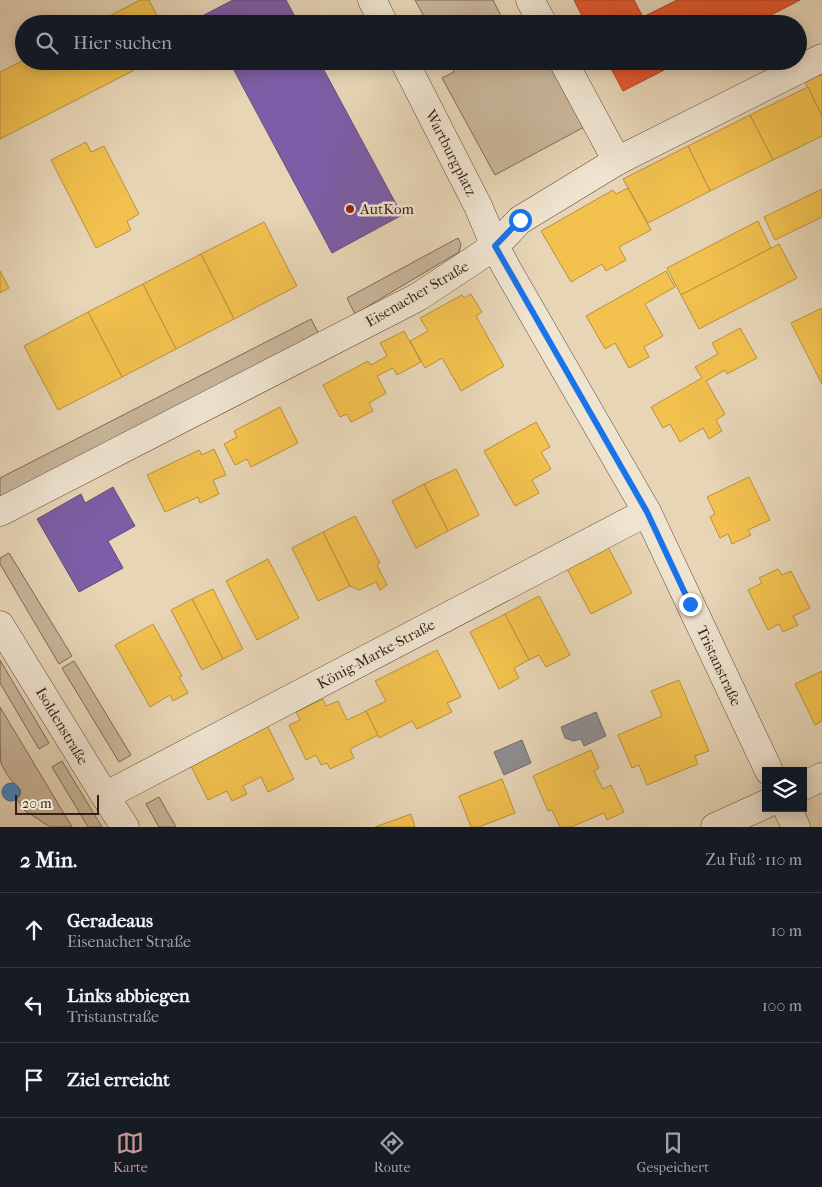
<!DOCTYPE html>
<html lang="de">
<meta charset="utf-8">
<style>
body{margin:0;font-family:"IM FELL French Canon",serif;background:#20242c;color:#f1f3f6}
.controls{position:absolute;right:15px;bottom:15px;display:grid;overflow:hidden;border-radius:0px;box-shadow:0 2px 12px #0003}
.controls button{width:45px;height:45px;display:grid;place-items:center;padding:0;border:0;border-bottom:1px solid #363941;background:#171b24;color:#f1f3f6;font:25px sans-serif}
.scale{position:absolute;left:15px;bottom:12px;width:84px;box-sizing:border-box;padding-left:5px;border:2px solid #341f15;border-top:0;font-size:14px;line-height:18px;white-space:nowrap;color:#341f15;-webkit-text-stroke:4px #efe4d0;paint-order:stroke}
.stop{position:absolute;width:15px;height:15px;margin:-11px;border:4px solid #1a73e8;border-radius:50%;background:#fff}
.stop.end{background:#1a73e8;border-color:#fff;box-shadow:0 1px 5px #0008}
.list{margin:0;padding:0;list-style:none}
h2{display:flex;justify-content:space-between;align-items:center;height:65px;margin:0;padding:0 20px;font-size:21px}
h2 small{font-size:16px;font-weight:400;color:#9ea1a6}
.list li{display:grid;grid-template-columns:32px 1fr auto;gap:15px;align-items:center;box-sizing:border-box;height:75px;padding:0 20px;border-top:1px solid #363941}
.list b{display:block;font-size:19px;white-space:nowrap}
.list p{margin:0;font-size:16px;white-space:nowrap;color:#9ea1a6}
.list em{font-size:16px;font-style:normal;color:#9ea1a6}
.icon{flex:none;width:28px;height:28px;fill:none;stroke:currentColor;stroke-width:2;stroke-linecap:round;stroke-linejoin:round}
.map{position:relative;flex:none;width:822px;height:827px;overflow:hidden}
.search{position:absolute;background:#171b24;box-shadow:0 2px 12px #0003;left:15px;right:15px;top:15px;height:55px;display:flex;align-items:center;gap:12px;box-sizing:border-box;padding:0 18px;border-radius:28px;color:#9ea1a6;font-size:19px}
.sheet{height:290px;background:#171b24}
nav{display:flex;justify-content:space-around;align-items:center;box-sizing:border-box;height:70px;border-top:1px solid #363941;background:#171b24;font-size:14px;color:#9ea1a6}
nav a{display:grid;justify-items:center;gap:2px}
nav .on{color:#c59692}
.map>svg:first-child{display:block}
.green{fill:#c9b69b;stroke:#7e6a58}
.homes{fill:#f2c14e;stroke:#b9903d}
.shops{fill:#e4572e;stroke:#af4626}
.offices{fill:#7b5ea7;stroke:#664b7b}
.schools{fill:#3f88c5;stroke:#3c6890}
.industry{fill:#8d8d92;stroke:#726c6c}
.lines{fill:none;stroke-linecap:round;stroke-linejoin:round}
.minor-casing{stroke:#614c3d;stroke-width:29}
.minor{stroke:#efe4d0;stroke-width:28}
.route{stroke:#1a73e8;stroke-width:6}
.poi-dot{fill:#8f2418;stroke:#efe4d0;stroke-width:2}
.labels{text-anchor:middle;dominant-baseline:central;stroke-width:5;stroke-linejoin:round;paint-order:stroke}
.street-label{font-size:15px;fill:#341f15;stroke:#efe4d0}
.poi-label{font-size:15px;fill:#341f15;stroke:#efe4d0;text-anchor:start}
</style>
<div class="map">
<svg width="822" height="827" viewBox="0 0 822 827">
<rect width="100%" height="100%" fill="#e7d5b6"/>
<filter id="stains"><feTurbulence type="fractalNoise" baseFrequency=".004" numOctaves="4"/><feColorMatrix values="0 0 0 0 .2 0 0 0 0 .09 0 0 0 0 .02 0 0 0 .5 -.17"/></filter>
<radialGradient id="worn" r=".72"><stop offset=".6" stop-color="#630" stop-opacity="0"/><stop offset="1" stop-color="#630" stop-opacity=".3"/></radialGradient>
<!-- green -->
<g class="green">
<polygon points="415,0 493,0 505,24 428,24"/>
<polygon points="448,61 552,61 586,126 495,175 442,78 454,72"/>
<polygon points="458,238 461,244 459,252 355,314 347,298"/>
<polygon points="311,319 319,334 0,497 0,478"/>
<polygon points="9,553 72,656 59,664 0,564 0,558"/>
<polygon points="0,660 49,743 39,749 0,683"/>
<polygon points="74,661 131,755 119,762 62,668"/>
<path d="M0 707 72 827H50L24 810 17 799C24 791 20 789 14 783 10 780 3 768 1 763 0 755 0 718 0 707Z"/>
<polygon points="62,761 102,827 88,827 52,767"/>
<polygon points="159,797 176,827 159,827 146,804"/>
</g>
<!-- homes -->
<g class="homes">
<polygon points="140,0 149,0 161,24 94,24"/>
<polygon points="24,60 24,61 152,61 0,139 0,72"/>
<polygon points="822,74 822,116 805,82"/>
<polygon points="808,87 822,116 822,136 773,160 750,115"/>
<polygon points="750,115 773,160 710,191 688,146"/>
<polygon points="86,142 91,152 104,146 139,214 127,221 131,230 96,248 51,160"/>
<polygon points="688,146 710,191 648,223 623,179"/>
<polygon points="628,188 651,230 619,247 626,260 606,271 602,264 571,282 541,231 613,190 616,194"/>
<polygon points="822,189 822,217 775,240 764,217"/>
<polygon points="758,221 771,248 681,295 667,268"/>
<polygon points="264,222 297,286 234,319 201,254"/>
<polygon points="779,244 797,278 699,329 681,295"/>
<polygon points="201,254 234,319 176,349 143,284"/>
<polygon points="0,271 9,288 0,293"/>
<polygon points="666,271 675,287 645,304 663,336 644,347 649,357 629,368 615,343 605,349 586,316"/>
<polygon points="143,284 176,349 122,377 88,312"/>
<polygon points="471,294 482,312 476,316 504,366 461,391 442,358 425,368 410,341 428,331 420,318 462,295 464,298"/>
<polygon points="822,308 822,384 791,323"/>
<polygon points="88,312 122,377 58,410 24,346"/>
<polygon points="740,328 757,358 727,374 725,370 706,381 725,414 716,420 722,431 709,439 703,428 680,442 670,424 663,428 651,407 702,378 695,367 718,354 712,343"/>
<polygon points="404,331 421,362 397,375 393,368 377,376 386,393 369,403 373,411 351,422 347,414 340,417 323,385 368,361 371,365 387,356 380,343"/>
<polygon points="280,407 298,443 251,467 247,459 235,465 224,444 237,437 234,431"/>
<polygon points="536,422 550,447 541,452 551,469 532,480 539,493 515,506 484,451"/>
<polygon points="214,449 226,475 213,480 219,494 200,503 198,497 165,512 147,475 199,450 202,455"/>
<polygon points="456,469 479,515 448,531 424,484"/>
<polygon points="749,477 770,520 748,530 751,535 732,544 728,534 720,538 710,517 715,514 707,497"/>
<polygon points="424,484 448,531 416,548 392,501"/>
<polygon points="355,516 380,563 377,565 387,585 380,590 376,582 359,590 350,586 323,532"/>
<polygon points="323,532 350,586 318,601 292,548"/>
<polygon points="607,545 632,593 591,614 566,567"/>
<polygon points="268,559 299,618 257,640 226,581"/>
<polygon points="778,569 782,575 791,571 810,608 793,616 798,625 783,632 779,624 768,630 748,590 762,583 759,578"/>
<polygon points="213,589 243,649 223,659 192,599"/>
<polygon points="539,596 570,655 546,667 539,655 529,660 505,614"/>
<polygon points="192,599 223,659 202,670 171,610"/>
<polygon points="505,614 529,660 514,668 519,678 499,689 470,632"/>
<polygon points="153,624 182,676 179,677 188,693 173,701 170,695 150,707 115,645"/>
<polygon points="437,650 461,697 447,703 452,712 417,729 412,721 379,738 366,711 386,701 375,681"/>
<polygon points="822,671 822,721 815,725 795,684"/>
<polygon points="679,680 709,751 695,756 698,764 647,785 639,765 632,768 618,735 662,716 651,691"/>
<polygon points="323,699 326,706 338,701 347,720 366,711 378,735 350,749 354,758 330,769 327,763 321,765 316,755 306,760 289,725 300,720 296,712"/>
<polygon points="267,725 294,779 268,792 261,777 243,786 247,794 232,801 227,791 208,800 190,764"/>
<polygon points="591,750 599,768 594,771 603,789 611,785 624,812 607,820 604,813 571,827 560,827 552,810 548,811 533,776"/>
<polygon points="502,779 515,813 479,827 471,827 459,796"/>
<polygon points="411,814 415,827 375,827"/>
</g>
<!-- shops -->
<g class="shops">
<polygon points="574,0 634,0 643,17 677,0 800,0 754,24 586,24"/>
<polygon points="607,61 682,61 623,91"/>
</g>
<!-- offices -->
<g class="offices">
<polygon points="233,0 286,0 299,24 209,24 204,15"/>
<polygon points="229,61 319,61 402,215 332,253"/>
<polygon points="113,487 135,526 108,541 123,568 79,592 37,519 81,494 85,503"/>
</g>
<!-- schools -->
<circle class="schools" cx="11" cy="792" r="9"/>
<!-- industry -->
<g class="industry">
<polygon points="596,712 606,736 584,746 581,739 573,741 565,738 561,727"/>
<polygon points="522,740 531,763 504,775 494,752"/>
</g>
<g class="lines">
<!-- minor casing -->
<g class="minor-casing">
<g id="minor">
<polyline points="372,0 384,24"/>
<polyline points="530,0 543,24"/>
<polyline points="404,61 478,206 495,246 507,269 647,512 769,771"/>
<polyline points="563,61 617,161"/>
<polyline points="0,512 418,297 495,246 520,220 617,161 822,58"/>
<polyline points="0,625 105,796 125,827"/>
<polyline points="803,786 822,777"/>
<polyline points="105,796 647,512"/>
<polyline points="787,808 796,827"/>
<polyline points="715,827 766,804"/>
</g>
</g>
<!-- minor -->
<use href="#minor" class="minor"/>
</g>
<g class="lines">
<!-- route -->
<polyline class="route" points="520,220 495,246 647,512 690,604"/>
</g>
<!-- markers -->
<circle class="poi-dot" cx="350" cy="209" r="5"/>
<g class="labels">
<!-- street labels -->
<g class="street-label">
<text transform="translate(451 153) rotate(63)">Wartburgplatz</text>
<text transform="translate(417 294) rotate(-30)">Eisenacher Straße</text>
<text transform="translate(376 654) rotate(-28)">König-Marke-Straße</text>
<text transform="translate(719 666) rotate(65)">Tristanstraße</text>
<text transform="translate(62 726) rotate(59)">Isoldenstraße</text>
</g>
<!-- poi labels -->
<g class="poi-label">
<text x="360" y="209">AutKom</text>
</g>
</g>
<rect width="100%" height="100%" filter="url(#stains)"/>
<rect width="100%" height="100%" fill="url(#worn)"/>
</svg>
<div class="controls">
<button><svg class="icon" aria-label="layers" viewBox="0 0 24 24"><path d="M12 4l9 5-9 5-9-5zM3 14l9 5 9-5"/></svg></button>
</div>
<div class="scale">20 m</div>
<div class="stop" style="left:520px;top:220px"></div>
<div class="stop end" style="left:690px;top:604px"></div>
<div class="search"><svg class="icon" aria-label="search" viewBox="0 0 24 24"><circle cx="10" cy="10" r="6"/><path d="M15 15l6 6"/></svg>Hier suchen</div>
</div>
<section class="sheet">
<h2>2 Min.<small>Zu Fuß · 110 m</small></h2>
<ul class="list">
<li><svg class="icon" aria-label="ahead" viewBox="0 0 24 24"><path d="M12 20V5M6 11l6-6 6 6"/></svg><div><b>Geradeaus</b><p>Eisenacher Straße</p></div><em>10 m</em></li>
<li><svg class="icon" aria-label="left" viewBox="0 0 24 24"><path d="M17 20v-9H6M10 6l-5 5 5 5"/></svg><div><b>Links abbiegen</b><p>Tristanstraße</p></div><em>100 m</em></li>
<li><svg class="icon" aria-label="arrive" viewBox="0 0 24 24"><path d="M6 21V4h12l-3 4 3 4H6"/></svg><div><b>Ziel erreicht</b></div></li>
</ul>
</section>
<nav>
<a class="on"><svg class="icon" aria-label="map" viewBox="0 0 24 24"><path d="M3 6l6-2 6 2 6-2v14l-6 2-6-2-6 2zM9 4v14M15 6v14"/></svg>Karte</a>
<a><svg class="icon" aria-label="directions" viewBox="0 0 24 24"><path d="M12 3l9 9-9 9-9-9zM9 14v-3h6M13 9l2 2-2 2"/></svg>Route</a>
<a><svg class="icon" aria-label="saved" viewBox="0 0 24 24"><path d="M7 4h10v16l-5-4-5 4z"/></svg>Gespeichert</a>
</nav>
